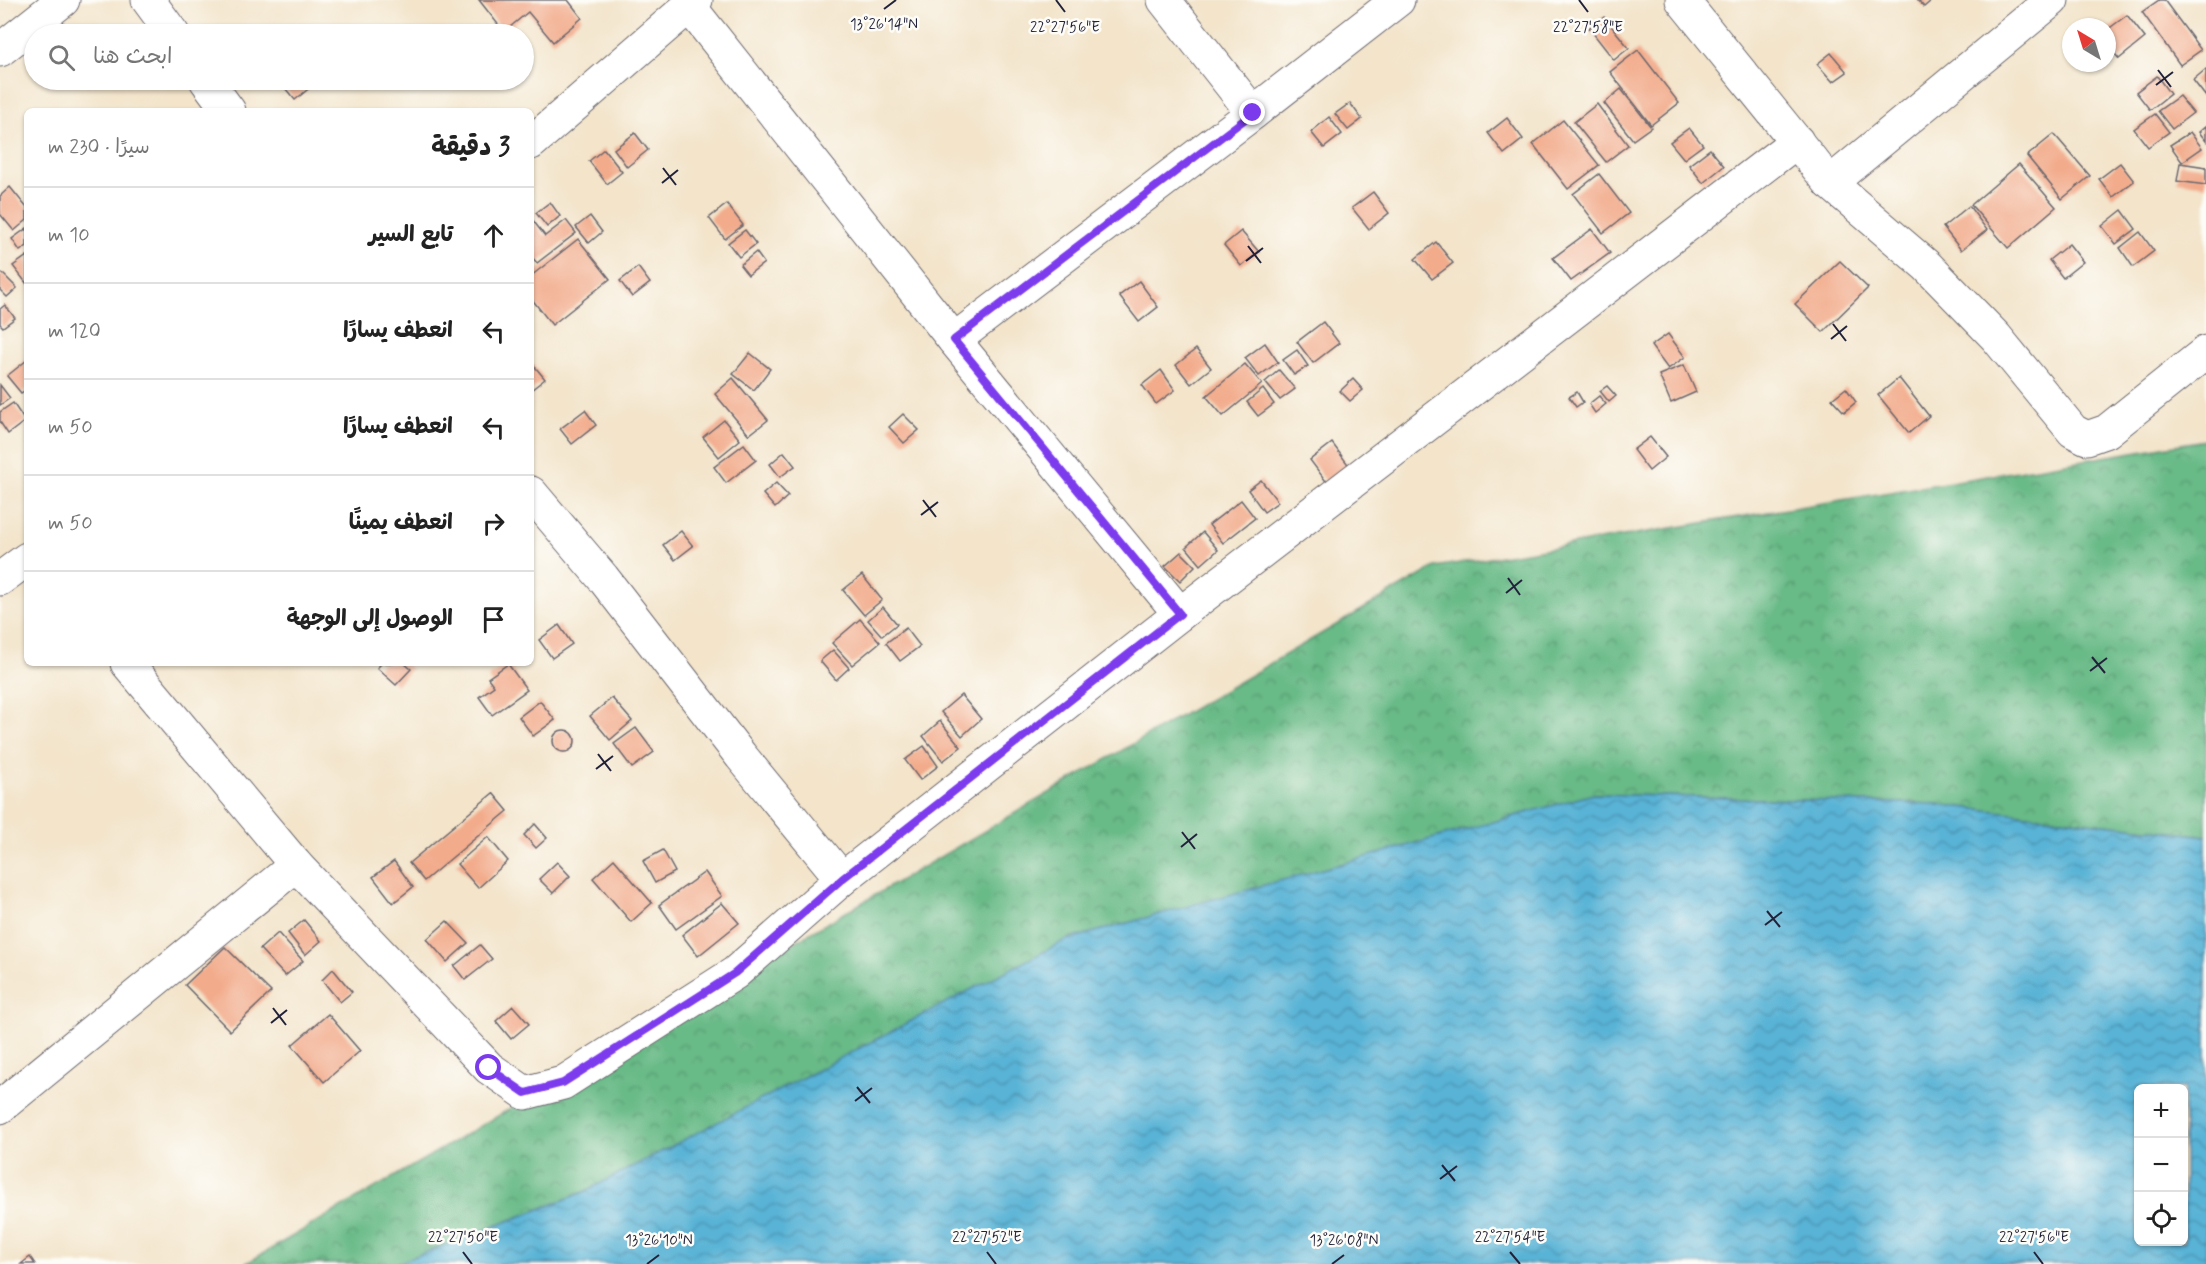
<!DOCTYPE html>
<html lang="ar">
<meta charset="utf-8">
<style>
body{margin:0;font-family:Mynerve,"Playpen Sans Arabic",sans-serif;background:#f2f2f2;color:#222;direction:rtl}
.controls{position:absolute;right:18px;bottom:18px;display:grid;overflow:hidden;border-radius:9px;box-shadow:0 2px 4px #0004}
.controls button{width:54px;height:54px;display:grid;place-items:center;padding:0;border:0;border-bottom:2px solid #e0e0e0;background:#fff;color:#222;font:30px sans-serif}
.compass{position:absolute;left:2062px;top:18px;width:54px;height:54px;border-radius:50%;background:#fff;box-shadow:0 2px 4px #0004;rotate:322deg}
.stop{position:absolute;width:18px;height:18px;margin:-14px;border:4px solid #7c3aed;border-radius:50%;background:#fff}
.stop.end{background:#7c3aed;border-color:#fff;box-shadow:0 2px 6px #0008}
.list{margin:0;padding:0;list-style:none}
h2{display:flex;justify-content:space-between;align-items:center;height:78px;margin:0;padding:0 24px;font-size:26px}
h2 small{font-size:20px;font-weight:400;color:#767676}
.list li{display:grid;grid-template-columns:39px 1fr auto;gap:18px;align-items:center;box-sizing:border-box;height:96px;padding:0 24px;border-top:2px solid #e0e0e0}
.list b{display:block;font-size:22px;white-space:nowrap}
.list em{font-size:20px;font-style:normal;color:#767676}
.icon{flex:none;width:33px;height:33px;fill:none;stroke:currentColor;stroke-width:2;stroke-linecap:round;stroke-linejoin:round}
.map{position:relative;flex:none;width:2206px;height:1264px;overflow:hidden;direction:ltr}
.search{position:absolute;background:#fff;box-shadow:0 2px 4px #0004;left:24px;top:24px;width:510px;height:66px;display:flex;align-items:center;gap:15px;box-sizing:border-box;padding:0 21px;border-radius:33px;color:#767676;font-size:22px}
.panel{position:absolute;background:#fff;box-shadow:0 2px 4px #0004;left:24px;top:108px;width:510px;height:558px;border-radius:9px;direction:rtl}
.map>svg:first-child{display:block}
.forest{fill:url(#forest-crowns);stroke:#456e60;stroke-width:1.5}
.water{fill:url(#water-waves);stroke:#3e6a88;stroke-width:1.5;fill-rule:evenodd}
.building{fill:#f2ab8b}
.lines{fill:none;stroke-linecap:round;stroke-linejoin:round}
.minor-casing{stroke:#6b666d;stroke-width:35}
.minor{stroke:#fff;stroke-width:33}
.route{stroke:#7c3aed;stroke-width:8}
.ticks{fill:none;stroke:#22223b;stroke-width:2}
.ticks-label{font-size:15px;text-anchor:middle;fill:#22223b;stroke:#fdfcf7;stroke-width:5;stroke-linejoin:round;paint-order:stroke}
</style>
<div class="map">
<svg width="2206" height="1264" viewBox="0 0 2206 1264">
<defs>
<pattern id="forest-crowns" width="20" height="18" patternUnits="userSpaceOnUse" patternTransform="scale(1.5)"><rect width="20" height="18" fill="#68ba86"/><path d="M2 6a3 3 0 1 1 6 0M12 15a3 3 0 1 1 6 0" fill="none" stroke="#55976f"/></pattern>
<pattern id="water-waves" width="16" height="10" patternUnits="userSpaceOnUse" patternTransform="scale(1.5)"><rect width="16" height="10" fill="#59b3d6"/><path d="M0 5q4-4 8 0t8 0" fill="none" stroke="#4991af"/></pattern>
</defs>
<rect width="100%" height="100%" fill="#fdfcf7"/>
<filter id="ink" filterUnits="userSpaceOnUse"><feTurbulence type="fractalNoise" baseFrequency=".0167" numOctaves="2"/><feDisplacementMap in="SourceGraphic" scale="12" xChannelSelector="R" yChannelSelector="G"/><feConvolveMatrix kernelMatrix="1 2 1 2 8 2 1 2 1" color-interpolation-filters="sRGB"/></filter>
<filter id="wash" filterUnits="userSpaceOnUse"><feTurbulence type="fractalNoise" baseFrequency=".008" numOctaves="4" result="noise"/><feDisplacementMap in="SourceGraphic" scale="24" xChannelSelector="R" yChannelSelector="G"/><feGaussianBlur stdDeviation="1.35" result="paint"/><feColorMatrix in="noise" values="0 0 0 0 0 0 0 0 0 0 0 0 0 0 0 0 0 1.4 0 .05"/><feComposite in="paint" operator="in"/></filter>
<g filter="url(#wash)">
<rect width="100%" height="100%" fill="#f3e4ca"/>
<!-- forest -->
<polygon class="forest" points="2206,440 2206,836 1935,804 1594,794 582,1193 395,1264 245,1264 1435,567"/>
<!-- water -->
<path class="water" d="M1594 794 1935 804 2206 836V1264H395L582 1193 1066 940ZM2138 1088H2184V1242H2138Z"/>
<g id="blocks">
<!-- building -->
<g class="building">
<polygon points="479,0 568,0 582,18 553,42 528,12 504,32"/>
<polygon points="1918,0 1932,0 1924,7"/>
<polygon points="2159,0 2164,0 2201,50 2180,65 2142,12"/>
<polygon points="2127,15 2145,38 2119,59 2107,44 2107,30"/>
<polygon points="1604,17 1629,48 1614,60 1589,28"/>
<polygon points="1638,50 1679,103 1651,125 1610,72"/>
<polygon points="1831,53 1847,72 1833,82 1817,64"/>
<polygon points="2206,69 2206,97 2193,80"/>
<polygon points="2157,76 2170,94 2150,110 2136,92"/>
<polygon points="281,80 308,80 313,85 295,100 279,81"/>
<polygon points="1621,89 1651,127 1633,140 1604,103"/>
<polygon points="2179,96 2193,113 2172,129 2158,111"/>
<polygon points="1350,103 1362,119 1348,130 1335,114"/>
<polygon points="1597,104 1628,145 1606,162 1574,122"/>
<polygon points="2155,114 2169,132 2148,147 2134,129"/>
<polygon points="1329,117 1342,134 1324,148 1311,132"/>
<polygon points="1507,118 1523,139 1504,154 1488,133"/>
<polygon points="1563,120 1599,165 1568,189 1533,144"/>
<polygon points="2206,126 2206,141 2199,132"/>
<polygon points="1689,128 1703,145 1684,159 1670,142"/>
<polygon points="2190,132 2202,148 2182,162 2170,145"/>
<polygon points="635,133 648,150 627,167 614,149"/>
<polygon points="2054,134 2090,176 2062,199 2027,156"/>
<polygon points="604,149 622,172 607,184 589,161"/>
<polygon points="1710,149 1724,166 1703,183 1689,165"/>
<polygon points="2120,163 2134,181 2113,197 2099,179"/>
<polygon points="2180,163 2206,167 2206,185 2177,181"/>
<polygon points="2019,164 2056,207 2008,248 1971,205"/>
<polygon points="1599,174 1629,213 1603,233 1573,194"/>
<polygon points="10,187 27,208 27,220 14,231 0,214 0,196"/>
<polygon points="1373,192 1389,213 1369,229 1352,208"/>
<polygon points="550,202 560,216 547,227 536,213"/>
<polygon points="727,204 743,225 725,239 709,218"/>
<polygon points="1969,206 1987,230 1961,250 1943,227"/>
<polygon points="2122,210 2136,229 2116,244 2102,226"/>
<polygon points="590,216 602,232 589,243 576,227"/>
<polygon points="531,218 545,236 566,220 576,233 537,263 531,256"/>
<polygon points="27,228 27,246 20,251 12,239"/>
<polygon points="1592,229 1610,253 1571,281 1553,258"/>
<polygon points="745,230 756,244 739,257 728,243"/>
<polygon points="1241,231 1259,252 1241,266 1224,245"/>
<polygon points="2140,232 2154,251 2133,267 2120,248"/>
<polygon points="578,239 610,279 552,325 531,298 531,276"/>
<polygon points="1436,242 1453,263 1432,279 1415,259"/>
<polygon points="2069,244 2083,262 2063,278 2049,260"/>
<polygon points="756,252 764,263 748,275 740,265"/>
<polygon points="27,256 27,284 13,266"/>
<polygon points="1840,261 1868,288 1823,332 1795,304"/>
<polygon points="638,267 650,283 632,297 620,281"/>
<polygon points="2,273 17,288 7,297 0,290 0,275"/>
<polygon points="1139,281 1158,307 1139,322 1119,296"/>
<polygon points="5,305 15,318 3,327 0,324 0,309"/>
<polygon points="1323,322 1339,343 1313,363 1297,342"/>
<polygon points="1668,334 1685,357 1668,369 1651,346"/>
<polygon points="1265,343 1278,362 1259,376 1245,358"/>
<polygon points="1196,349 1211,368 1191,384 1176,365"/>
<polygon points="1297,350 1308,366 1294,375 1283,360"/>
<polygon points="750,353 770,369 754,390 733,374"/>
<polygon points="27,360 27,389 21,393 7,376"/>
<polygon points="531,362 545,379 531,390"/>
<polygon points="1245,364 1262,384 1223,416 1206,396"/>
<polygon points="1684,365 1696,392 1671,403 1659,375"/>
<polygon points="1161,370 1175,390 1156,404 1142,385"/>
<polygon points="1279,370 1295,389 1280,400 1265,382"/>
<polygon points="733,378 768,420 749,435 715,394"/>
<polygon points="1899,378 1929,416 1909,433 1878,395"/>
<polygon points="1353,379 1363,390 1350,401 1340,391"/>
<polygon points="0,385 10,398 0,405"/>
<polygon points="1607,386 1616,396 1609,402 1600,391"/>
<polygon points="1846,388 1856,402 1844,412 1832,399"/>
<polygon points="1263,389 1274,404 1258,416 1247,402"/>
<polygon points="1577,392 1583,402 1576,407 1569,397"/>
<polygon points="1599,396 1606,404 1595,413 1589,404"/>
<polygon points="13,403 25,421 8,434 0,422 0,412"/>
<polygon points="585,410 596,425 572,444 560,429"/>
<polygon points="903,414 919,430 904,443 889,427"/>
<polygon points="724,420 740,440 719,457 703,437"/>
<polygon points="1650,437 1666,457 1649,471 1633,450"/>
<polygon points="1332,443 1350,467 1328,484 1310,460"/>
<polygon points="744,444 756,460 726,483 714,467"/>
<polygon points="784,452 795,466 780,477 770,464"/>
<polygon points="1261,480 1278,502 1264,512 1248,490"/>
<polygon points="776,483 788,496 775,508 763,494"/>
<polygon points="1241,500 1255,518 1223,543 1209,525"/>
<polygon points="681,531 693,546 675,560 663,545"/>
<polygon points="1203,532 1218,550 1201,565 1186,547"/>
<polygon points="1181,552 1195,566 1180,581 1165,566"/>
<polygon points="862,575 882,600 864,615 843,590"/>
<polygon points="883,607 897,624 882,636 868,620"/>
<polygon points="860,619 880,642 852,665 832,643"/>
<polygon points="559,625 572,644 552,658 539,640"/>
<polygon points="906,628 920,646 900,661 886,643"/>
<polygon points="833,650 849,668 836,680 820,661"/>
<polygon points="382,663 404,663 411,669 396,685 377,668"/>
<polygon points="508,664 527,690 492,715 479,697 494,686 488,678"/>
<polygon points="961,695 981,719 962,736 941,712"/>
<polygon points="612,698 632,721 610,740 590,716"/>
<polygon points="540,701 555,720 533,736 519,717"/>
<polygon points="940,721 961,747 943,761 923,736"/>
<polygon points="636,728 654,752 632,768 614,744"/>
<circle cx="564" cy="741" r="11"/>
<polygon points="924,746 938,766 920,780 905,760"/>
<polygon points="493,793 508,811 424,881 409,863"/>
<polygon points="535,824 547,838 536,848 524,835"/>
<polygon points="488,837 508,861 478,888 457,864"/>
<polygon points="663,850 675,872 655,883 643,861"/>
<polygon points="614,859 652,903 631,922 593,878"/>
<polygon points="394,861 413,887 393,903 373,877"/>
<polygon points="557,862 570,876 553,893 539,879"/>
<polygon points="705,872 722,896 676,929 659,905"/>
<polygon points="722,903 739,923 698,956 682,935"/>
<polygon points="304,920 321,941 305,955 288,933"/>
<polygon points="447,921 468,943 447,962 427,939"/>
<polygon points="278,933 303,961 285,976 260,949"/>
<polygon points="480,945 492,959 465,980 454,966"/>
<polygon points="225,947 271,992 230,1031 185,985"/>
<polygon points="333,969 352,992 340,1002 322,980"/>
<polygon points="513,1006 529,1024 511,1039 496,1021"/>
<polygon points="328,1014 360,1051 324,1082 292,1045"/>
<polygon points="30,1257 35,1264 21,1264"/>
</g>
</g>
</g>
<g filter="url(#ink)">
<use href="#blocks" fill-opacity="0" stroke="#6b666d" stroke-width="1.5"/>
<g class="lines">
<!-- minor casing -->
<g class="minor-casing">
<g id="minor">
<polyline points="148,0 173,34"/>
<polyline points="1164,0 1253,113"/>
<polyline points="1682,0 1830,183 1927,266 1996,337 2073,431 2087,438 2107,431 2206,352"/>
<polyline points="689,6 954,340 1180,614"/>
<polyline points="0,50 63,0"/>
<polyline points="206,80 229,111"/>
<polyline points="531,143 696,0"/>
<polyline points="1830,183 2052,0"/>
<polyline points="954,340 1253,113 1398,0"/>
<polyline points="531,493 603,578 741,756 842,879"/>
<polyline points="0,579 27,559"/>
<polyline points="127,663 296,865 489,1068 525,1093 563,1083 735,973 842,879 1180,614 1797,141"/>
<polyline points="0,1107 296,865"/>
</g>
</g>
<!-- minor -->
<use href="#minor" class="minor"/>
</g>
</g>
<g class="lines" filter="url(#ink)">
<!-- route -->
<polyline class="route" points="489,1068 525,1093 563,1083 735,973 842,879 1180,614 954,340 1253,113"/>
</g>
<!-- ticks -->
<path class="ticks" d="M1056 0 1065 12M1579 0 1588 12M884 9 896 0M2158 70 2171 87M2156 85 2173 72M663 168 676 185M662 183 678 170M1248 246 1261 263M1246 261 1263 248M1833 324 1846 341M1831 339 1847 326M923 500 936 517M921 515 938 502M1508 578 1520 595M1506 593 1522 580M2092 657 2105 673M2090 671 2107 658M598 754 611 771M596 769 613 756M1182 832 1195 849M1181 847 1197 834M1767 911 1780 927M1765 925 1782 912M273 1008 286 1025M271 1023 287 1010M857 1087 870 1103M855 1101 872 1088M1442 1165 1455 1181M1440 1179 1457 1166M463 1252 472 1264M987 1252 996 1264M1510 1252 1520 1264M2034 1252 2043 1264M647 1264 659 1255M1332 1264 1344 1255"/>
<g class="ticks-label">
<text x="884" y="29">13°26'14"N</text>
<text x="1065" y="32">22°27'56"E</text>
<text x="1588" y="32">22°27'58"E</text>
<text x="463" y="1242">22°27'50"E</text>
<text x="987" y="1242">22°27'52"E</text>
<text x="1510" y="1242">22°27'54"E</text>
<text x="2034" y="1242">22°27'56"E</text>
<text x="659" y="1245">13°26'10"N</text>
<text x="1344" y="1245">13°26'08"N</text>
</g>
</svg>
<div class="controls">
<button>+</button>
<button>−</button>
<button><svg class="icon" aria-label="locate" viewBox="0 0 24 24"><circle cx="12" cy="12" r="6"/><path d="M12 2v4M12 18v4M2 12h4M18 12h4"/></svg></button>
</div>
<svg class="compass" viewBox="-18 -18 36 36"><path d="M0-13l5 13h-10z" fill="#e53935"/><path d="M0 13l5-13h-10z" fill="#767676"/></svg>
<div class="stop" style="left:489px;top:1068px"></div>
<div class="stop end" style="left:1253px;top:113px"></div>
<div class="search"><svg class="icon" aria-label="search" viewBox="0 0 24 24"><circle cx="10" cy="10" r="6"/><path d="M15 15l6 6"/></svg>ابحث هنا</div>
<section class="panel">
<h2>3 دقيقة<small>سيرًا · 230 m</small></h2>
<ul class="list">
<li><svg class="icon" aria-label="ahead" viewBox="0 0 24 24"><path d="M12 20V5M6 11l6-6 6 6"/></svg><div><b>تابع السير</b></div><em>10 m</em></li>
<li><svg class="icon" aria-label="left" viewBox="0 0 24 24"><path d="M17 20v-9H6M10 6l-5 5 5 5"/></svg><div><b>انعطف يسارًا</b></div><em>120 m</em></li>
<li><svg class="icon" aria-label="left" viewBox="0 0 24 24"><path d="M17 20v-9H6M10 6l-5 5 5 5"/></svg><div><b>انعطف يسارًا</b></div><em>50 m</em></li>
<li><svg class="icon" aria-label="right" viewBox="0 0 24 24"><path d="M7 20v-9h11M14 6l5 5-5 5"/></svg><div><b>انعطف يمينًا</b></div><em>50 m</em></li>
<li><svg class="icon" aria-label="arrive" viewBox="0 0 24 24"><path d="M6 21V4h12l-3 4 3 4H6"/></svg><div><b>الوصول إلى الوجهة</b></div></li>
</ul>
</section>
</div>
